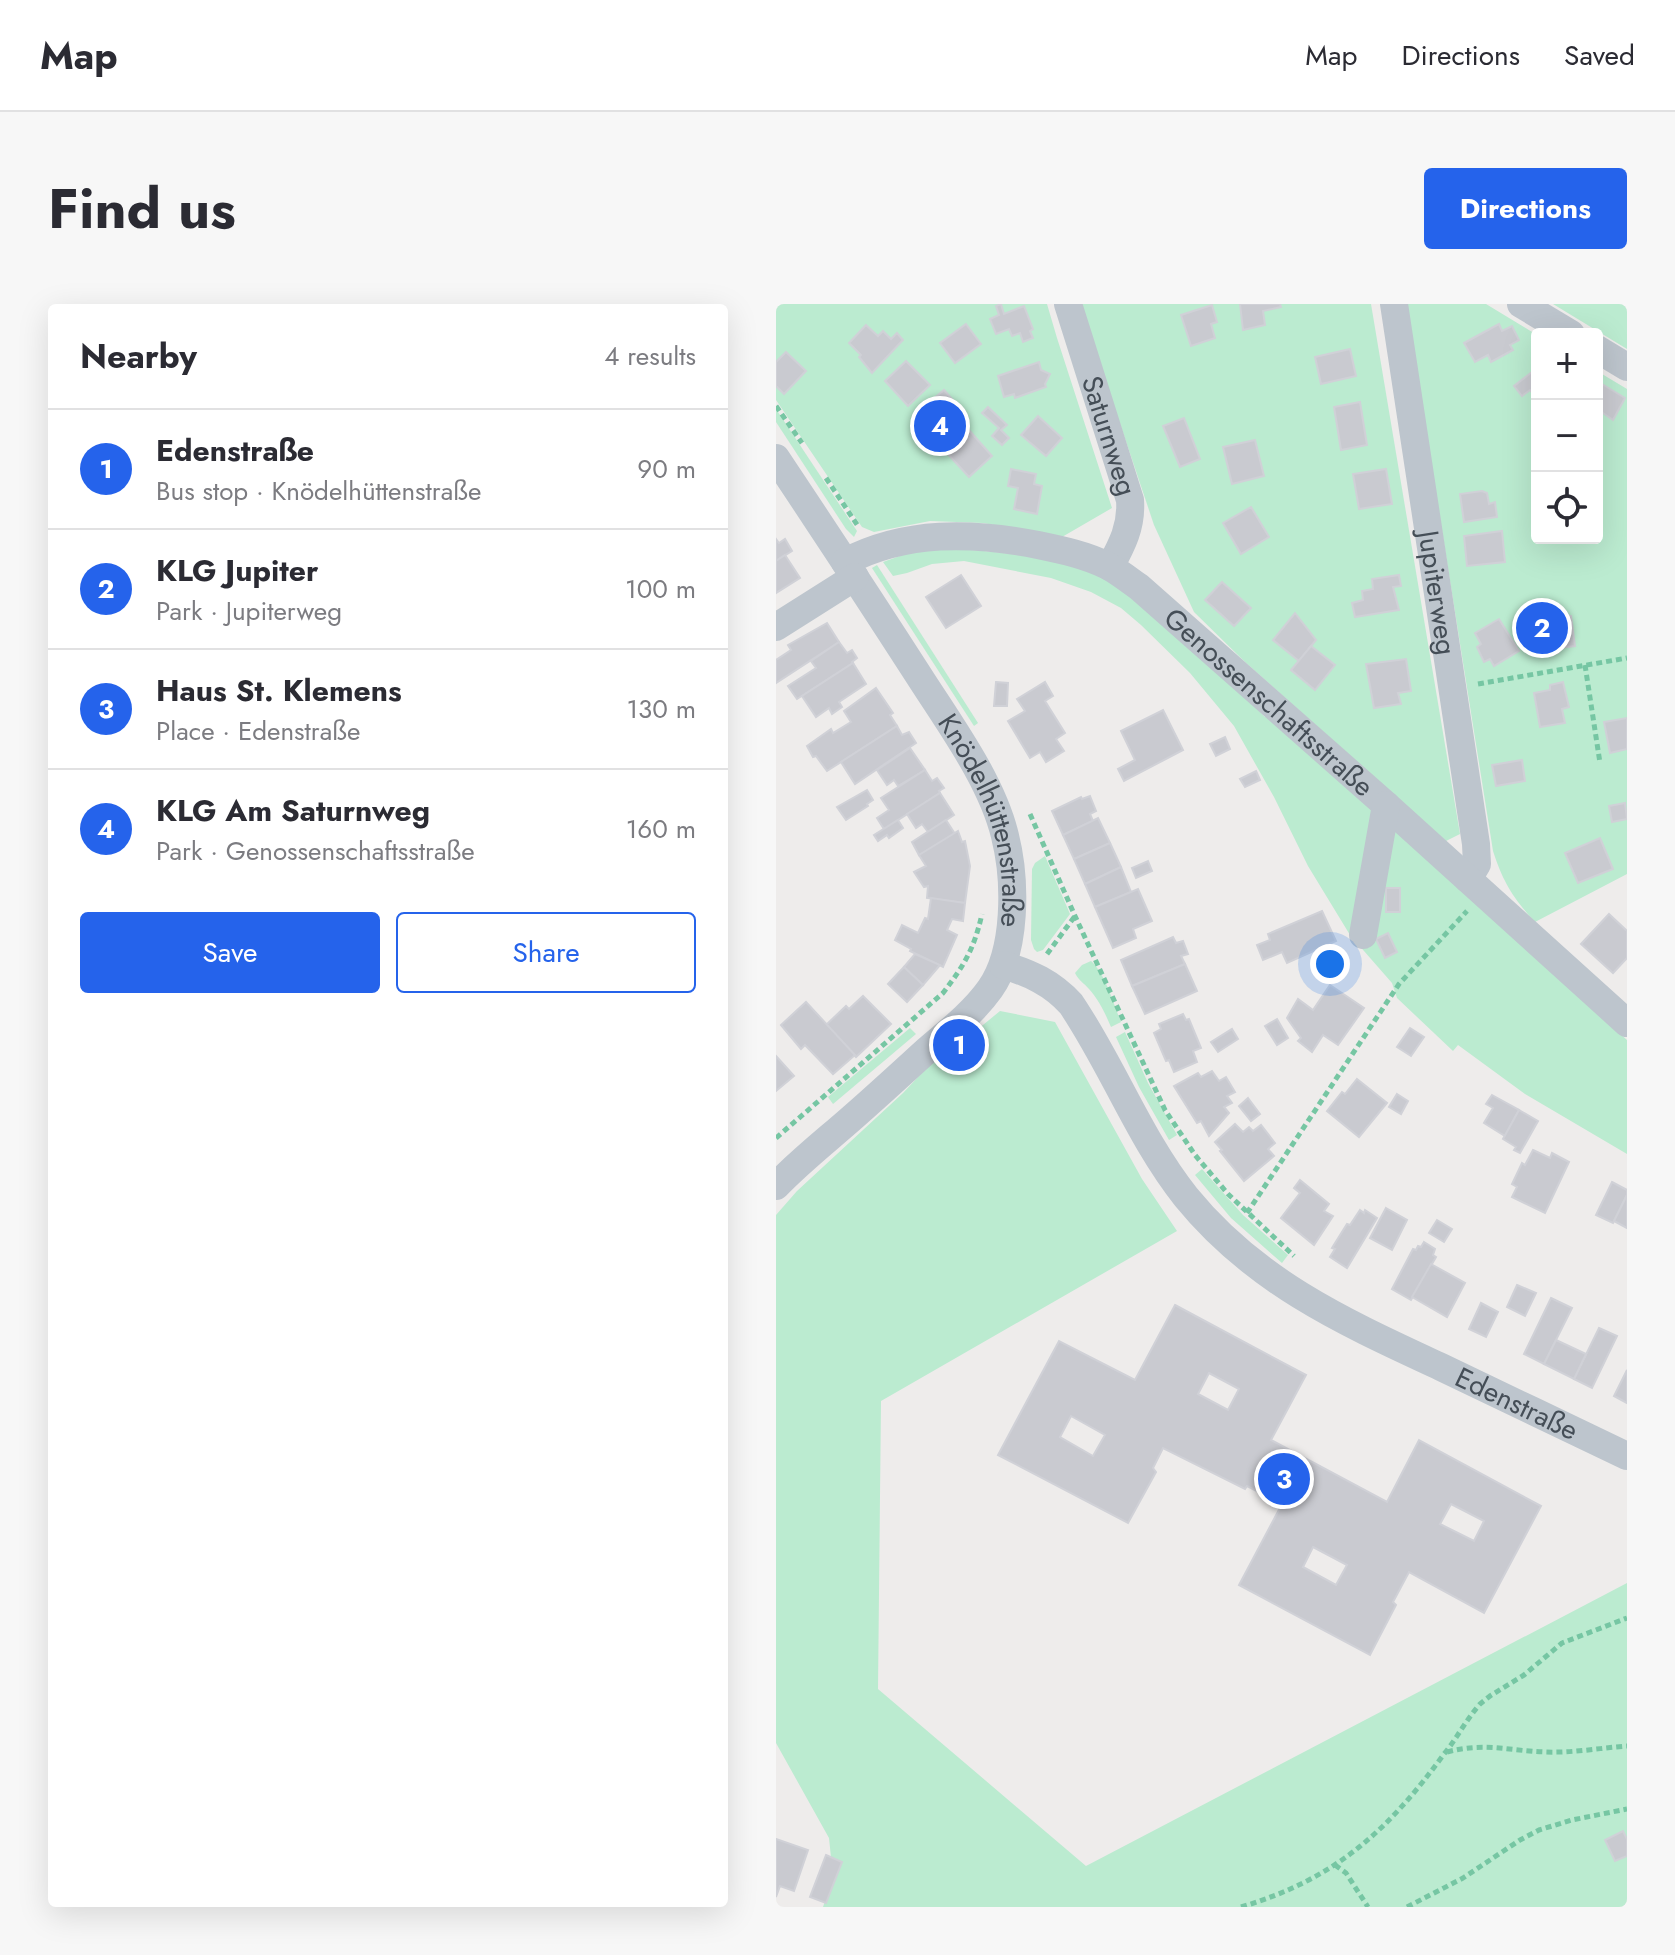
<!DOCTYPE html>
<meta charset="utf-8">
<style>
body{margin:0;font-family:Jost,sans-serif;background:#f7f7f7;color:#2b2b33}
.controls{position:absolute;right:24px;top:24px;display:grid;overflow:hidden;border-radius:8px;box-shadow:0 8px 32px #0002}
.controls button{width:72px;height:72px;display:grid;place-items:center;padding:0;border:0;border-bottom:2px solid #e1e1e2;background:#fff;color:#2b2b33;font:40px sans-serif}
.you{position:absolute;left:554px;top:660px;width:28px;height:28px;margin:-20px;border:6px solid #fff;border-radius:50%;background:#1a73e8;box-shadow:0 0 0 12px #1a73e833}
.badge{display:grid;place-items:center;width:52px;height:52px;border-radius:50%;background:#2563eb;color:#fff;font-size:26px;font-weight:700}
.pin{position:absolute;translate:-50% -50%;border:4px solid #fff;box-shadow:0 2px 8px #0006}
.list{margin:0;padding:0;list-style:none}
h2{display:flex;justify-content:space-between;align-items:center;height:104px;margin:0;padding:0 32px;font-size:34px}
h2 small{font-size:26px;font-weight:400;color:#7c7c81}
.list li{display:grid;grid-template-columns:52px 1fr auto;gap:24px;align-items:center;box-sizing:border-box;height:120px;padding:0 32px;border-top:2px solid #e1e1e2}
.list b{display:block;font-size:30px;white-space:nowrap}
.list p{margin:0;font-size:26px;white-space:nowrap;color:#7c7c81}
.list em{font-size:26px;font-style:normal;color:#7c7c81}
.actions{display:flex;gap:16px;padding:24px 32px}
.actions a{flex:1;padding:18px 0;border:2px solid #2563eb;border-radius:8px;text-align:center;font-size:28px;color:#2563eb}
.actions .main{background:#2563eb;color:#fff}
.icon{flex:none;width:44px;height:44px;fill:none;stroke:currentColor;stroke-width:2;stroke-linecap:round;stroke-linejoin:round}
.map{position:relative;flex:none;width:851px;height:1603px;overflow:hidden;border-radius:8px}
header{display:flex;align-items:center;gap:48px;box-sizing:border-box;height:112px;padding:0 40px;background:#fff;border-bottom:2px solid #e1e1e2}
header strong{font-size:38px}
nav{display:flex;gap:44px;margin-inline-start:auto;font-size:28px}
.intro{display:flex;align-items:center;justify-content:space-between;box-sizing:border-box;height:192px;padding:0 48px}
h1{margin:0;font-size:56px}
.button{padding:20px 36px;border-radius:8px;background:#2563eb;color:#fff;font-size:28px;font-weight:700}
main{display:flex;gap:48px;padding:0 48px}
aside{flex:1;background:#fff;border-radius:8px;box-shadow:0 8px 32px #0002}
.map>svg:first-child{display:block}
.green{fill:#bbebd0}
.building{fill:#c9cad0;stroke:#d0d1d7;stroke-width:2;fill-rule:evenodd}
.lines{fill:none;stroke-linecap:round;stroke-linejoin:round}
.path{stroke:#76c6a3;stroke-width:5;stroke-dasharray:6 4;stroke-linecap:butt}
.minor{stroke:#bdc5cd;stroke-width:28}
.labels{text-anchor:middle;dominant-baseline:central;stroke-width:6;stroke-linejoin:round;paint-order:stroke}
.street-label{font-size:28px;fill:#454e57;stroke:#fff}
</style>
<header>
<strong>Map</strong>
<nav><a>Map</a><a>Directions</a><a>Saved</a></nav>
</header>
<div class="intro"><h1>Find us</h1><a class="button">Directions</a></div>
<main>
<aside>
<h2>Nearby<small>4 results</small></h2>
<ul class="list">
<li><span class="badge">1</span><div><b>Edenstraße</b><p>Bus stop · Knödelhüttenstraße</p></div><em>90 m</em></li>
<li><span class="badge">2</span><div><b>KLG Jupiter</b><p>Park · Jupiterweg</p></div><em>100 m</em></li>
<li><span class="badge">3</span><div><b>Haus St. Klemens</b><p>Place · Edenstraße</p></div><em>130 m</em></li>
<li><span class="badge">4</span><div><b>KLG Am Saturnweg</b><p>Park · Genossenschaftsstraße</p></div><em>160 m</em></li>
</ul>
<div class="actions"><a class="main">Save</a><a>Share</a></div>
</aside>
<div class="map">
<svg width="851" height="1603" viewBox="0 0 851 1603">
<rect width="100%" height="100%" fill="#eeeceb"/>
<!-- green -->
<g class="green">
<polygon points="0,0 271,0 281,34 336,204 286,233 207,219 154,217 98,228 86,223 0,96"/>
<polygon points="306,0 595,0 684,530 670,537 469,358 418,308 378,221 312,24"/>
<path d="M630 0H710L761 31V234H821V67L851 85V570L759 618C737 594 727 578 717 547Z"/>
<polygon points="777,0 851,0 851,45"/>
<polygon points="0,105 81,227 78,233 70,225 0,118"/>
<path d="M167 244C216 247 265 251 312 266 336 273 367 301 386 318 422 349 456 380 489 413L493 410 851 736V850L749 790 682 741 677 747 621 694 616 679 574 631 532 562 498 493 458 422 414 369 365 321 345 304 315 288 275 274 188 257 156 260 131 269 117 272 107 258 135 248Z"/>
<polygon points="101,261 202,419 198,422 96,264"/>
<polygon points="269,552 294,610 267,646 261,648 258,645 255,636 256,565 259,559"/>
<path d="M315 657C329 669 338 701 345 718L335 723C329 709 323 696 313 685 308 679 303 677 299 669L306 661Z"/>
<polygon points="224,707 279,718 366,875 401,927 105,1097 102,1385 310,1562 851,1279 851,1603 47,1603 57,1573 53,1534 0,1439 0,911 21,887 127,789 157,757 167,766 184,750 179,744"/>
<polygon points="134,724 140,730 57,800 52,793"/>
<polygon points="349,728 372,779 401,831 393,836 363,783 340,733"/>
<polygon points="426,865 467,911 512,951 506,959 455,914 419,871"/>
</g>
<!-- building -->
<g class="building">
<polygon points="225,0 228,10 248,2 257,25 254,27 257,34 247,38 244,29 236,32 233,25 220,30 214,15 223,11 220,2"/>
<polygon points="464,0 504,0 505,3 487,7 489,21 467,26"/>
<polygon points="436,1 441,18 435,20 439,34 415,42 405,11"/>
<polygon points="190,20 205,40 179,59 164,39"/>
<polygon points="723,20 726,27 736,22 743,36 734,41 737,46 715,58 712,51 699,58 688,39"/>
<polygon points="90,21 102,32 107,27 115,35 121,29 127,36 96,69 83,53 85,51 73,39"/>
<polygon points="574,45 580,72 545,80 539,53"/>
<polygon points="10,48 30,67 8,90 0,82 0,58"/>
<polygon points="130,57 154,81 132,102 109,77"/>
<polygon points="263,58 265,66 274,70 269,80 270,83 239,94 238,90 228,93 222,72"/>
<polygon points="761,64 761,94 754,86 746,92 738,82"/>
<polygon points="821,77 849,94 837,116 827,109 823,113 821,111"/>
<polygon points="168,86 189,110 171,125 150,101"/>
<polygon points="584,98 591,141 565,146 558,103"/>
<polygon points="212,103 231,121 225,126 233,134 226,141 216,132 223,124 206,109"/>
<polygon points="262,112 286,134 270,152 245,131"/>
<polygon points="408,114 424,155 404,163 387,122"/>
<polygon points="192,125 216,152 193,173 169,147"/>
<polygon points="479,136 488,172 456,180 447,143"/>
<polygon points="235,165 260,170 258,180 266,182 261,210 238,205 242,184 232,182"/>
<polygon points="610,165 616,200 583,205 577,170"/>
<polygon points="706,187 711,189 713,200 719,198 721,213 688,218 684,190"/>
<polygon points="475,203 493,233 465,250 447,219"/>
<polygon points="726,227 729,258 691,262 688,232"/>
<polygon points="0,235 3,239 9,235 16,247 0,257"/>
<polygon points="9,251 24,274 0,289 0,257"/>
<polygon points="185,271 205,302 170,324 150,293"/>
<polygon points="623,271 625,282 617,283 623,306 579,313 576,299 587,296 586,287 597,285 596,275"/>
<polygon points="446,278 475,304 458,322 429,296"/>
<polygon points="519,309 540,336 523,357 497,336"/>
<polygon points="795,312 799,342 781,344 782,349 773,350 769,315"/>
<polygon points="723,315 743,347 718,362 714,355 708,358 701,343 705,340 699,329"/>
<polygon points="51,319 63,338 0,379 0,356 15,346 12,341"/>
<polygon points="63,338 71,349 76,346 81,354 76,358 77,359 21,395 12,382 40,364 35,357"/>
<polygon points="535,342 559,361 539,386 515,366"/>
<polygon points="630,355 635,387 622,389 625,400 598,404 590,360"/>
<polygon points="77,359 90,380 63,398 66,403 56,410 53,404 40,413 26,392"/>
<polygon points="220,378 232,379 231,402 218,402"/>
<polygon points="269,378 277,392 269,397 289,429 280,435 288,447 270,458 264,448 254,454 232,417 249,407 241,395"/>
<polygon points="787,378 793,403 786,405 789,419 764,423 758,389 774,386 774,381"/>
<polygon points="100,384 117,409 114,411 121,422 51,467 40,452 37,453 31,442 55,425 57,429 75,418 68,407"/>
<polygon points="387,406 407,446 348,477 342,465 359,456 345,427"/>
<polygon points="851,414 851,445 834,449 828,418"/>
<polygon points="121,422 126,431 133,428 140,439 79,480 65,458"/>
<polygon points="449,433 454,445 440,452 434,440"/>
<polygon points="134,444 149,466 122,482 118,476 111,481 101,466"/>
<polygon points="746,456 749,477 720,482 716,461"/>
<polygon points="149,466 156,477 161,474 168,484 163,487 164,489 108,525 101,514 113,506 105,494"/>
<polygon points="480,467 484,476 469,483 464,475"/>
<polygon points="91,486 97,496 91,500 92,502 70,516 61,503"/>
<polygon points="164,489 178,511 152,528 146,520 140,524 131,510"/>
<polygon points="314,492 320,507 314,510 317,517 287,531 276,507 305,493 306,495"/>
<polygon points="849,499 851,515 836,518 833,502"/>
<polygon points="322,514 334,539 298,555 287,531"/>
<polygon points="122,516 127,524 113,534 111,531 102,537 98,531"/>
<polygon points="170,516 179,530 143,551 136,538"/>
<polygon points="182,527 186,538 189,537 194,562 189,599 151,594 152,582 148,583 138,568 150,562 143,551"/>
<polygon points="824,534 837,565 802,579 789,549"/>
<polygon points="334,539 345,563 309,580 298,555"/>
<polygon points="372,557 376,567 360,574 356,564"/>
<polygon points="345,563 355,588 319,603 309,580"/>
<rect x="610" y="584" width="14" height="24"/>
<polygon points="362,585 376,617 357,625 360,634 337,644 319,603"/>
<polygon points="155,594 189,599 187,617 176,615 171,626 181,631 167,663 134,647 135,645 119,636 126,621 142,629 149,614 152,615"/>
<polygon points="546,607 560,637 511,659 506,648 487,656 481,641 494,636 492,630"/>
<polygon points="833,610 851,627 851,654 837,669 805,640"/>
<polygon points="612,629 621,648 609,654 600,635"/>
<polygon points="397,633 400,639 407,637 412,650 405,652 409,660 356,682 345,656"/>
<polygon points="139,650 164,661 147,681 128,663"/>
<polygon points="409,660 421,687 369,710 356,682"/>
<polygon points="128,663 147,681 131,698 112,680"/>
<polygon points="554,681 588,704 562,741 547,731 536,748 522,737 525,734 511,714 522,695 537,706"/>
<polygon points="87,692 115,720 80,753 50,721 70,702 73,705"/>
<polygon points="30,698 79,751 57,770 29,741 25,745 5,721"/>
<polygon points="407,710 410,716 413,715 425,744 417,747 421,758 398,768 393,756 390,757 378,729 385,725 383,720"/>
<polygon points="501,715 512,734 501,741 489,722"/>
<polygon points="634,724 648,733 635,752 621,743"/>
<polygon points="456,725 462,735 442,748 435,738"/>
<polygon points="0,752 18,772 0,787"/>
<polygon points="436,767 443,777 450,773 459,788 451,792 456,799 448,803 453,809 433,832 425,817 421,819 398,782 422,769 425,773"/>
<polygon points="581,775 611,799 583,833 551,807 566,788 569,790"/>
<polygon points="621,790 632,797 625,810 613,803"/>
<polygon points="716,791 743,806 729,832 708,819 717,804 710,800"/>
<polygon points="472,794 484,810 475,817 463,802"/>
<polygon points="743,806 762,817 744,849 738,846 740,843 727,835"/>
<polygon points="459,820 467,828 473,823 477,827 485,821 499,839 492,845 498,852 468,877 444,847 446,846 439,838"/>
<polygon points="757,846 774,854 776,849 793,858 769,909 736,893 741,883 736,880 746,859 749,861"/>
<polygon points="524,876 553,900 548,907 557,912 538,941 505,914 524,889 518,884"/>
<polygon points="836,878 851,886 851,891 837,919 820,911"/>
<polygon points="851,891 851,924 838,917"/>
<polygon points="610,904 631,916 616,946 594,934"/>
<polygon points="584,906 588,909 589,906 601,914 571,964 554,953 559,945 556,944 571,920 574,921"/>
<polygon points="661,916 676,925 668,938 653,929"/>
<polygon points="648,938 659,945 657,951 660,953 635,996 616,985 637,945 640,946 642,942 645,943"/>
<polygon points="655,960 689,979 671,1013 636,993"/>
<polygon points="741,981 760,989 749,1012 731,1003"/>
<polygon points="775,994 796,1004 768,1060 748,1050"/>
<polygon points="705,999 722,1008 710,1033 693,1025"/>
<path d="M399 1001 530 1071 495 1136 611 1198 643 1136 765 1202 708 1309 633 1268 617 1298 620 1301 594 1351 463 1281 506 1200 471 1182 469 1185 387 1144 377 1164 380 1168 352 1219 222 1151 283 1037 359 1076ZM433 1069 463 1085 452 1106 422 1090ZM295 1112 329 1131 317 1152 284 1133ZM675 1200 708 1217 698 1237 664 1220ZM537 1243 571 1261 560 1281 527 1263Z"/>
<polygon points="823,1024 841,1032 816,1084 798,1075"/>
<polygon points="780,1036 810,1050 798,1075 768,1060"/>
<polygon points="851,1066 851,1099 838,1092"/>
<polygon points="847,1527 851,1535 851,1552 839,1557 829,1536"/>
<polygon points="0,1535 32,1546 18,1587 4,1582 0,1593"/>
<polygon points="50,1551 66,1558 50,1599 34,1593"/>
</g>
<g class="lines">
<!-- path -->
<g class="path">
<polyline points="0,102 26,139"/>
<polyline points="50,174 82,222"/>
<polyline points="809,361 824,459"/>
<polyline points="702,380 851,354"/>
<polyline points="254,510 299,612 389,806 419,851 452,890 518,952"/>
<polyline points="271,650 299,612"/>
<path d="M0 834 167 689C189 660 198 645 206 610"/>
<polyline points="471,909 623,680 691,607"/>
<path d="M671 1448C708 1438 734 1447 770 1448 797 1449 824 1444 851 1442"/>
<polyline points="559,1561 570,1569 592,1603"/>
<path d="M465 1603C559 1575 611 1528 668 1450 681 1434 690 1416 704 1400L714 1392 748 1371 786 1339 851 1314"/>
<polyline points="631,1603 687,1574 744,1536 763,1526 796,1516 851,1505"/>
</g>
<!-- minor -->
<g class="minor">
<path id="s1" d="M292 0 354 196C356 222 346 241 334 263"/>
<path id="s2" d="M618 0 700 540 701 560 692 575"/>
<polyline points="745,0 795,30"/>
<polyline points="821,45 851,63"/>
<path id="s3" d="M0 154C48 226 96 299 143 372 173 419 216 477 229 532 240 576 241 647 214 685 197 709 171 729 149 748 125 770 101 792 77 813 51 836 24 857 0 882"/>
<path id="s4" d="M69 258C130 226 196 228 262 241 286 246 310 251 332 262 343 268 353 276 363 283L610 501 851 719"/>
<polyline points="0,323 79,273"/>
<polyline points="587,631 610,501"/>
<path id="s5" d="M227 661C254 669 276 679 295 700 337 762 363 834 410 893 479 978 568 1018 665 1063 727 1093 789 1122 851 1152"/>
</g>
</g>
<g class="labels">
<!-- street labels -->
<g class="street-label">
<text stroke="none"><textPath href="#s1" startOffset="138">Saturnweg</textPath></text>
<text stroke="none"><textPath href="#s2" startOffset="292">Jupiterweg</textPath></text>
<text stroke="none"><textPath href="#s4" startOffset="482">Genossenschaftsstraße</textPath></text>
<text stroke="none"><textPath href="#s3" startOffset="422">Knödelhüttenstraße</textPath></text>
<text stroke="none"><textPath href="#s5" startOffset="698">Edenstraße</textPath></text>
</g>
</g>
</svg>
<div class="controls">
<button>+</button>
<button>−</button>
<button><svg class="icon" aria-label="locate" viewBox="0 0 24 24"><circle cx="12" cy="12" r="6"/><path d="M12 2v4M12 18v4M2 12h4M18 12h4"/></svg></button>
</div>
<div class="you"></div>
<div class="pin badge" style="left:183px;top:741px">1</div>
<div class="pin badge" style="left:766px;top:324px">2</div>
<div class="pin badge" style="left:508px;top:1175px">3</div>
<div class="pin badge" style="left:164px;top:122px">4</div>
</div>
</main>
